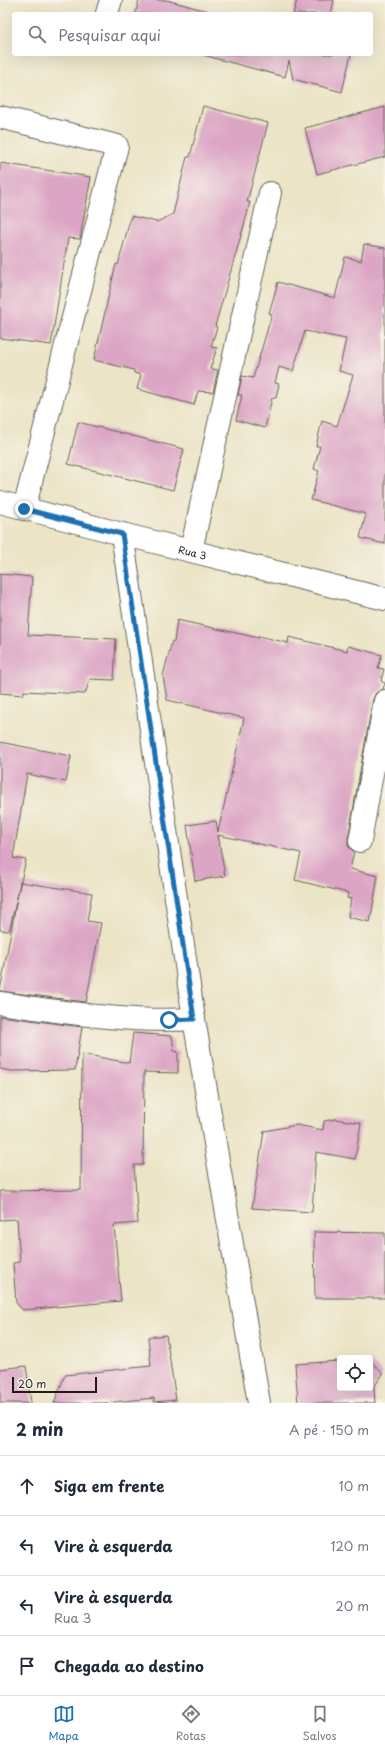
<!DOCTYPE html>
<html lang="pt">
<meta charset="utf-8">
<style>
body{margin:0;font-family:"Playpen Sans",sans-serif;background:#f6f6f7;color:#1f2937}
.controls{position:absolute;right:12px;bottom:12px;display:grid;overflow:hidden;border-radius:4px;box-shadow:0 4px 16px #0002}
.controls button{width:36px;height:36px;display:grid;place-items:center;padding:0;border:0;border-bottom:1px solid #e0e1e3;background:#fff;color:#1f2937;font:20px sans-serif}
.scale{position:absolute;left:12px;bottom:10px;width:85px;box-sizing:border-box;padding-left:4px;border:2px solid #1c1c1c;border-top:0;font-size:11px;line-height:14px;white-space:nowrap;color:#1c1c1c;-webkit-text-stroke:3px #f7f3e8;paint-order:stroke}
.stop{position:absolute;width:12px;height:12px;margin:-9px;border:3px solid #1f6fb2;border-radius:50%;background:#fff}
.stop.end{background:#1f6fb2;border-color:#fff;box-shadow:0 1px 4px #0008}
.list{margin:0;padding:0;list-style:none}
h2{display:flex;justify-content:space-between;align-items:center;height:52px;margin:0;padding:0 16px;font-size:17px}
h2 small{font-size:13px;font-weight:400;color:#747a83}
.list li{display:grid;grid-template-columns:26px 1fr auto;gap:12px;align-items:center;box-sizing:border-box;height:60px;padding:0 16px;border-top:1px solid #e0e1e3}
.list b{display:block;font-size:15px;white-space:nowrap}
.list p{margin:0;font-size:13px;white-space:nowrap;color:#747a83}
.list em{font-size:13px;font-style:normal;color:#747a83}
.icon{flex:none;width:22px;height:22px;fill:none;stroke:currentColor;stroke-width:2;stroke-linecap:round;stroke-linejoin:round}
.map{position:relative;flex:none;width:385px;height:1403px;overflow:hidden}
.search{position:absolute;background:#fff;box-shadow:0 4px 16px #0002;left:12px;right:12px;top:12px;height:44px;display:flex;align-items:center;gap:10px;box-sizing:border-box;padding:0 14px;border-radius:4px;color:#747a83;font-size:15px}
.sheet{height:292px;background:#fff}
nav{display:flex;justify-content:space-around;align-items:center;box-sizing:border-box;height:56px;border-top:1px solid #e0e1e3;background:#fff;font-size:11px;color:#747a83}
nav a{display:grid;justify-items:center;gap:2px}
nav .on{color:#1f6fb2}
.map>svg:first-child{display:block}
.building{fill:#dca4c5}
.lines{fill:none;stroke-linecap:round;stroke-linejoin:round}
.street-casing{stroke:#646258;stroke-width:24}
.street{stroke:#fff;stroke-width:22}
.route{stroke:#1f6fb2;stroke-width:5}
.labels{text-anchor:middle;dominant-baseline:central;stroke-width:4;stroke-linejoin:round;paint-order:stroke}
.street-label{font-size:10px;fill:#1c1c1c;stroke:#f7f3e8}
</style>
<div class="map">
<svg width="385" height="1403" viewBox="0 0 385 1403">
<rect width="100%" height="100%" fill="#f7f3e8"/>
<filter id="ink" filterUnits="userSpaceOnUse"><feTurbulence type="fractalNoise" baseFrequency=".025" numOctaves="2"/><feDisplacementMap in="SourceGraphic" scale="8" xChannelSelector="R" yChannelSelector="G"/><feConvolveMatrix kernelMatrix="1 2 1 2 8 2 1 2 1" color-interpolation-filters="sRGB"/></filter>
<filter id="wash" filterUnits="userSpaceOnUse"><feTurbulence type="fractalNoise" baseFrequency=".012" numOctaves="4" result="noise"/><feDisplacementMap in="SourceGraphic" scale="16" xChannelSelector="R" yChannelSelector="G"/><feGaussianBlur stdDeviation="0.9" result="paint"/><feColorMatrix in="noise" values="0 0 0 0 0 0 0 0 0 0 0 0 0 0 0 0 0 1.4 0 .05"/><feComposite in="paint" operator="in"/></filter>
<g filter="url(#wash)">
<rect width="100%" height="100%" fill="#ebe4c6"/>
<g id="blocks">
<!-- building -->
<g class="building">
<polygon points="139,0 166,0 219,14 135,14"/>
<polygon points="297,0 334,0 331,14 293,14"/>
<polygon points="199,54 351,54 342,92 293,79 289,61 285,77"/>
<polygon points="203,106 268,123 247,202 250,202 244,225 215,326 217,327 211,347 217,348 210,369 218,370 213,392 198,391 194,405 137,389 141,375 134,373 134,370 94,360 116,264 118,265 131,216 157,222 173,214 187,157 190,157"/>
<polygon points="385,107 385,157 317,174 305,128"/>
<polygon points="0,163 91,177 80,239 68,238 51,345 0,338"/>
<polygon points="364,244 385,248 385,544 360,538 366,514 311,500 319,471 314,469 320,446 316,446 322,421 337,426 353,375 339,371 346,339 305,331 293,371 279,367 275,383 279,384 276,398 272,398 265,428 236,420 242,395 238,395 242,376 253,378 272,314 269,313 278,282 335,298 345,257 361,261"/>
<polygon points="78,422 184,449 173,490 68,464"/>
<polygon points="0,574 32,577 28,635 116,639 114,680 90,679 85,694 24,691 23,695 0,693"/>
<polygon points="177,620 259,638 259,636 288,643 289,637 347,651 348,646 382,655 378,668 384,669 381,681 385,683 383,689 376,693 373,699 348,839 348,846 354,852 350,869 378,876 370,922 348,917 351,899 347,898 348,893 295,880 301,853 218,835 225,876 195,881 187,825 216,821 218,832 244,718 167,700 163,676 172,641 174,642"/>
<polygon points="0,742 71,756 66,782 27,774 13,858 26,860 9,931 0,930"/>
<polygon points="20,882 92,893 87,921 101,923 86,1002 0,991"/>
<polygon points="0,1016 82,1027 75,1070 12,1071 0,1069"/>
<polygon points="133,1033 172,1036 174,1051 178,1052 178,1073 144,1072 143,1165 134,1165 138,1223 114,1225 121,1301 23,1310 16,1303 13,1263 20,1262 17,1219 0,1220 0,1191 81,1190 82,1054 129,1063"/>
<polygon points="335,1119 361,1123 355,1159 316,1152 312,1212 252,1208 264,1131 297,1125 323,1130 324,1121"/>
<polygon points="314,1232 385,1233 385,1298 315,1298"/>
<polygon points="166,1335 176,1400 154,1402 154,1398 104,1403 54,1403 65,1375 151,1366 148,1337"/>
<polygon points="370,1360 383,1374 374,1387 375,1403 298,1403 295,1364 340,1361 340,1388 370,1388"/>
<polygon points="26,1366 31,1403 0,1403 0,1369"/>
</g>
</g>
</g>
<g filter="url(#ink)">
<use href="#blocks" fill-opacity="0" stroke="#646258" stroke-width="1"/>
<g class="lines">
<!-- street casing -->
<g class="street-casing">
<g id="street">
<polyline points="107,13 111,0"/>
<polyline points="0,117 117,146 24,509"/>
<path id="s1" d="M0 502 122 534 385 599"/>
<polyline points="122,534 194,1019 259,1403"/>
<polyline points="191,551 270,193"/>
<polyline points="360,841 385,701"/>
<path d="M0 1003C64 1012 129 1023 194 1019"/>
</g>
</g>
<!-- street -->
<use href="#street" class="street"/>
</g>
</g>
<g class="lines" filter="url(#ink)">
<!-- route -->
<polyline class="route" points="24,509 122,534 194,1019 169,1020"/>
</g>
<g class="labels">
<!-- street labels -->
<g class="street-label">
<text stroke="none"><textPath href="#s1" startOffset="199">Rua 3</textPath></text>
</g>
</g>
</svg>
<div class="controls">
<button><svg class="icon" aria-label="locate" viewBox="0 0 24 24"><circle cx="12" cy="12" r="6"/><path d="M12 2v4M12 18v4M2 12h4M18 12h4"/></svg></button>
</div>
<div class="scale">20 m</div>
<div class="stop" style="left:169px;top:1020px"></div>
<div class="stop end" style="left:24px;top:509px"></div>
<div class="search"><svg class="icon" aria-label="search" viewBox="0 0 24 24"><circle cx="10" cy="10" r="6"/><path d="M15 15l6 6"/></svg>Pesquisar aqui</div>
</div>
<section class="sheet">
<h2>2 min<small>A pé · 150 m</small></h2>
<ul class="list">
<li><svg class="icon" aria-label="ahead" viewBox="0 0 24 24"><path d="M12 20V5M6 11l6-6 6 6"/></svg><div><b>Siga em frente</b></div><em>10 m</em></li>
<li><svg class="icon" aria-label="left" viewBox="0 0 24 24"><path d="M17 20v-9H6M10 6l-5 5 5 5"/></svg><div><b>Vire à esquerda</b></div><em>120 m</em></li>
<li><svg class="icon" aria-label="left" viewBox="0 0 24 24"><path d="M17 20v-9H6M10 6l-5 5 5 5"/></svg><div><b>Vire à esquerda</b><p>Rua 3</p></div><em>20 m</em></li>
<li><svg class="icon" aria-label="arrive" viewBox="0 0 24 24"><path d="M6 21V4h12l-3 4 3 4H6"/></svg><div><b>Chegada ao destino</b></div></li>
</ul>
</section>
<nav>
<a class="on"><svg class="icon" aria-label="map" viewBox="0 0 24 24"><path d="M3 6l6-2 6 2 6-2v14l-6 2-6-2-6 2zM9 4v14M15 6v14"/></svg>Mapa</a>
<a><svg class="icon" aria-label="directions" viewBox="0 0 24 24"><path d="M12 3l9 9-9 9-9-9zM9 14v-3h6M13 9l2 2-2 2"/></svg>Rotas</a>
<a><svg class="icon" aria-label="saved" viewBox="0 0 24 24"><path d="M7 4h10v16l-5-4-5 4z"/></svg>Salvos</a>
</nav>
